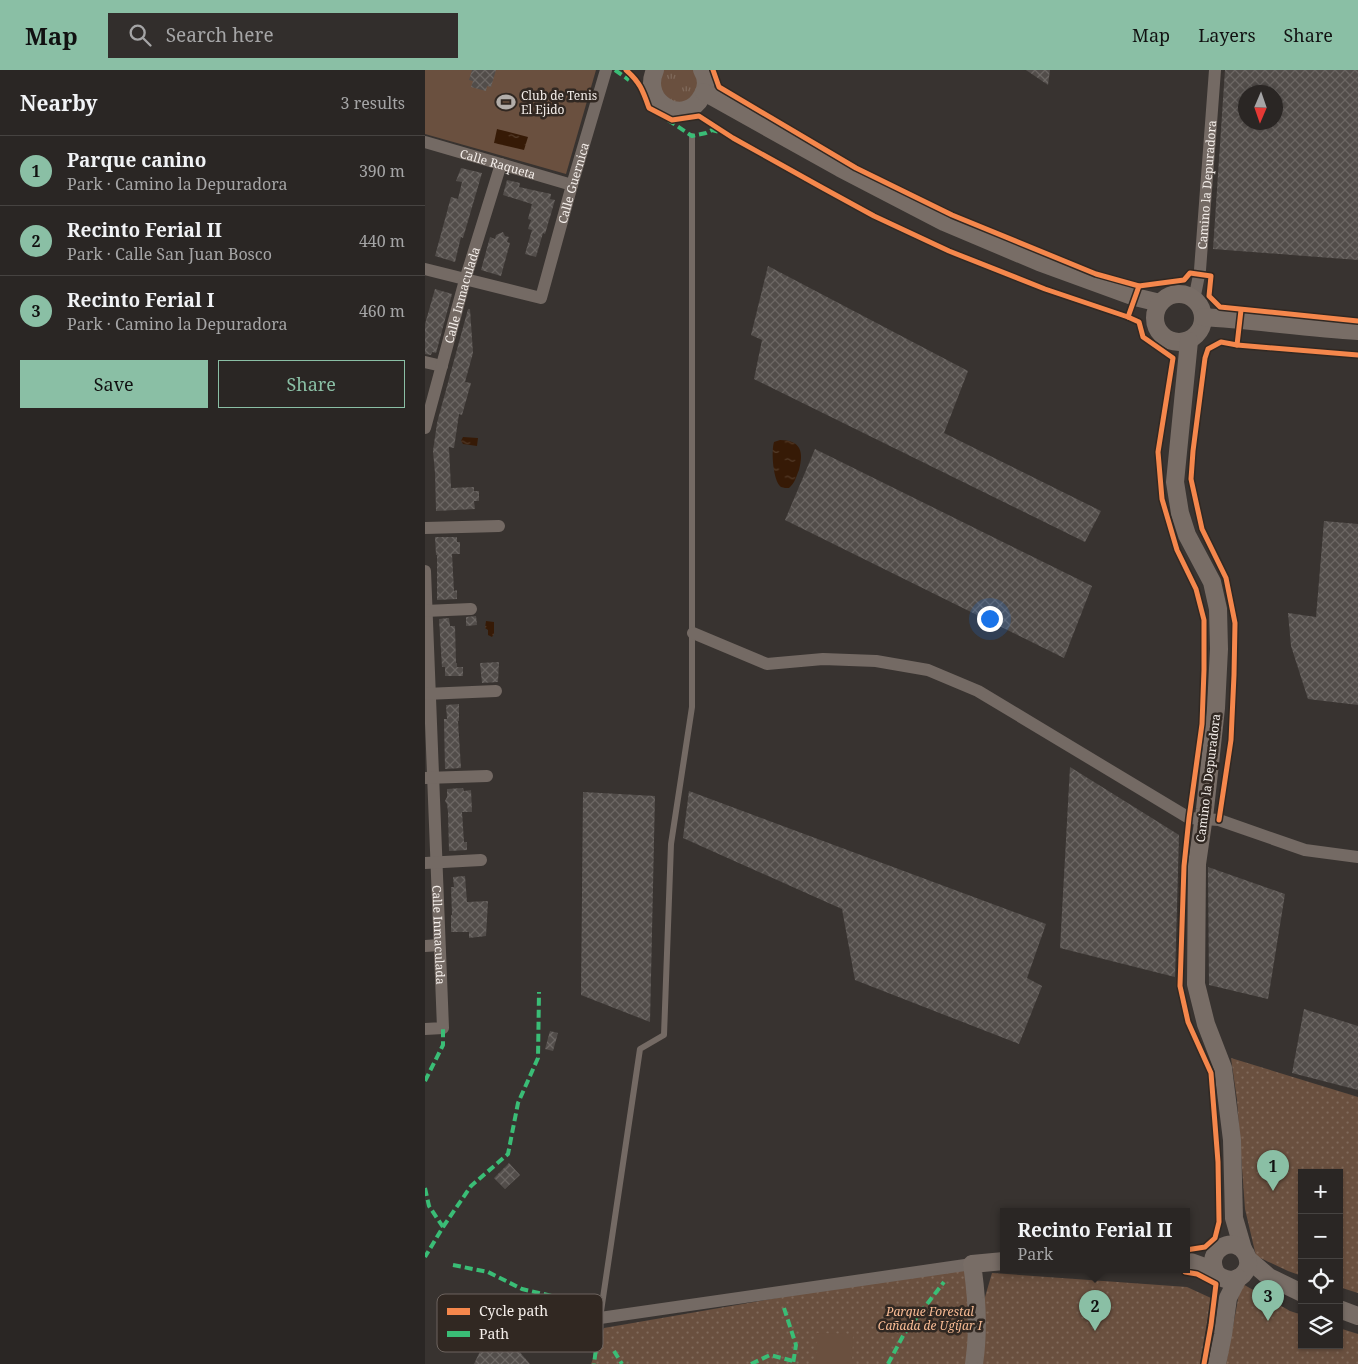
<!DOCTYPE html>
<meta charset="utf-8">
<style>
body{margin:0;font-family:"Noto Serif",serif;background:#322e2c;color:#f1f3f6}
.controls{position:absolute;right:15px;bottom:15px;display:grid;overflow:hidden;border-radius:0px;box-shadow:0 1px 4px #0004}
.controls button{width:45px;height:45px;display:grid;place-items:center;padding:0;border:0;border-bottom:1px solid #464341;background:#2a2624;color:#f1f3f6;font:25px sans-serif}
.compass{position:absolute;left:813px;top:15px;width:45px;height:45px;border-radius:50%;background:#2a2624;box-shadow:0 1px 4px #0004;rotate:182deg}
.you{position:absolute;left:564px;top:548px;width:18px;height:18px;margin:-12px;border:4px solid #fff;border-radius:50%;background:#1a73e8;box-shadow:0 0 0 8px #1a73e833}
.badge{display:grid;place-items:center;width:32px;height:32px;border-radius:50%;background:#8abfa5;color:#111;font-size:16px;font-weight:700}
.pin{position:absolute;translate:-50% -41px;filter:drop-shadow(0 1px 2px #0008)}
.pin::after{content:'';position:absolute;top:26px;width:18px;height:15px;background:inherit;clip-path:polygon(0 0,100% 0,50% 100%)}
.popup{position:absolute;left:575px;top:1138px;width:190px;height:65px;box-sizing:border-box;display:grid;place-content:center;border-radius:0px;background:#2a2624;filter:drop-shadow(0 1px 4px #0005);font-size:16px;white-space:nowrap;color:#a5a5a6}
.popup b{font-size:19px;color:#f1f3f6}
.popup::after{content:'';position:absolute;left:50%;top:100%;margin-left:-10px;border:10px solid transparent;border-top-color:#2a2624}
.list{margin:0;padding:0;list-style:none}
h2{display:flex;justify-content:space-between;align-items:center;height:65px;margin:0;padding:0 20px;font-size:21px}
h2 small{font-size:16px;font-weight:400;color:#a5a5a6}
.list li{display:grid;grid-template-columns:32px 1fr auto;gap:15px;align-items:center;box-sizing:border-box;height:70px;padding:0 20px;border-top:1px solid #464341}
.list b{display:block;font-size:19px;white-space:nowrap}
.list p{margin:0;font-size:16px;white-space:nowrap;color:#a5a5a6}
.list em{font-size:16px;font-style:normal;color:#a5a5a6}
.actions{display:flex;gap:10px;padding:15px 20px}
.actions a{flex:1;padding:11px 0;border:1px solid #8abfa5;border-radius:0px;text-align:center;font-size:18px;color:#8abfa5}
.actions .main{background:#8abfa5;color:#111}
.icon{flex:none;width:28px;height:28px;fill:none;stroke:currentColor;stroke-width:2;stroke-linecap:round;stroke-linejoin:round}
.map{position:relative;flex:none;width:933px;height:1294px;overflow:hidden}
header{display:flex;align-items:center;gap:30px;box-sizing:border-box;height:70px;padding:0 25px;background:#8abfa5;color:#111}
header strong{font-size:24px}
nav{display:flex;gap:28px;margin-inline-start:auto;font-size:18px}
.search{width:350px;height:45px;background:#322e2c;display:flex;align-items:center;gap:12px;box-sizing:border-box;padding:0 18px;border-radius:0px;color:#a5a5a6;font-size:19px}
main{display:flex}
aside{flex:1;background:#2a2624}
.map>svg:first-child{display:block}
.grass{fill:url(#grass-tufts)}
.park{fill:url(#park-dots)}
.pitch{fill:#6a503f}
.water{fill:url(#water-ripples)}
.building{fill:url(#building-cross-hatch);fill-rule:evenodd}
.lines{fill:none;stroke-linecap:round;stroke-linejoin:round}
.lane{stroke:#746a64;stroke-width:6}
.street{stroke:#746a64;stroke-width:12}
.secondary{stroke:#786d66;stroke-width:18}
.quiet{stroke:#3abd76;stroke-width:4;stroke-dasharray:8 4;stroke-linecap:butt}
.cycleway-casing{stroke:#312822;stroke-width:8}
.cycleway{stroke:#f5874c;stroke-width:5}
.labels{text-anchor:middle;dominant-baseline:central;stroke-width:5;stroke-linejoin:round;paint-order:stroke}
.poi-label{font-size:12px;fill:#f4eeea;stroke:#312822;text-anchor:start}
.street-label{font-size:12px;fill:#f4eeea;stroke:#312822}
.park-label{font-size:12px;font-style:italic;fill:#f8bb94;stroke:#312822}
.key{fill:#312822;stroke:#6c635e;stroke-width:1}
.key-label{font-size:14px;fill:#f4eeea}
</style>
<header>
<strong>Map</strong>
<div class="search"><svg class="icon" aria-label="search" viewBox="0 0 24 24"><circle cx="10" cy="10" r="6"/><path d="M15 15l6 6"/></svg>Search here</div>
<nav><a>Map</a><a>Layers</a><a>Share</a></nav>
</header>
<main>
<aside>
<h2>Nearby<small>3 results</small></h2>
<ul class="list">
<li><span class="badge">1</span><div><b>Parque canino</b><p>Park · Camino la Depuradora</p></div><em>390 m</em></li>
<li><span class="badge">2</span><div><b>Recinto Ferial II</b><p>Park · Calle San Juan Bosco</p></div><em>440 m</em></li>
<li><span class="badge">3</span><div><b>Recinto Ferial I</b><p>Park · Camino la Depuradora</p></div><em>460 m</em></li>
</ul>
<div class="actions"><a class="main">Save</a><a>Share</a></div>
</aside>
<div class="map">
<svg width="933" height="1294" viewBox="0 0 933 1294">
<defs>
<pattern id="grass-tufts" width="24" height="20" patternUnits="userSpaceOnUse" patternTransform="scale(1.25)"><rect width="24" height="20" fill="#6a503f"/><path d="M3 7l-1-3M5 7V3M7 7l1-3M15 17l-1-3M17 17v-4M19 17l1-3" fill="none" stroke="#806a5b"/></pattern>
<pattern id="park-dots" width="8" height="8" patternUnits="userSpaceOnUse" patternTransform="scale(1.25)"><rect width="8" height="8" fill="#6a503f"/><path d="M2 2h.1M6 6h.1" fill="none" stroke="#806a5b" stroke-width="1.8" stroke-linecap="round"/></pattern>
<pattern id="water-ripples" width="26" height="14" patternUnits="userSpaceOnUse" patternTransform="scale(1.25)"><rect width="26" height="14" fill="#361a06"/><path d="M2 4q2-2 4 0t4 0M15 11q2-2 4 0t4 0" fill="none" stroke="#543c2a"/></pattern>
<pattern id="building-cross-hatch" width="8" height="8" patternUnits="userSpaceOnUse" patternTransform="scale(1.25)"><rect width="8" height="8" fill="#524d4a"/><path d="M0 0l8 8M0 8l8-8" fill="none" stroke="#6c6764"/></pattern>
</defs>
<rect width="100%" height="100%" fill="#383330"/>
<!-- grass -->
<polygon class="grass" points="233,0 274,0 277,4 267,34 237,31"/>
<!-- park -->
<g class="park">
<polygon points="806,988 933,1027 933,1223 914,1217 914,1103 877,1103 877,1206 863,1201 831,1186 820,1139 812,1030"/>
<polygon points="547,1194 549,1294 166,1294 179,1258"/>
<polygon points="567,1203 762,1217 786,1228 775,1294 558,1294 560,1227"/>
<polygon points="816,1213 865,1241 877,1245 877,1275 914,1275 914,1258 933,1264 933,1294 801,1294"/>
</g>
<!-- pitch -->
<g class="pitch">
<polygon points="0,0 171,0 141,104 0,64"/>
<polygon points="392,1263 428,1264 427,1294 391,1294"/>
</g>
<!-- water -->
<g class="water">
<polygon points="72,59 103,67 99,80 69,73"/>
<polygon points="38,367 53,368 52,376 38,374 36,371"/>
<path d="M355 370C376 370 379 382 374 400 371 407 370 413 364 418 361 418 359 418 356 417 348 411 346 381 349 372Z"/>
<polygon points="61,551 69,552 69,564 67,567 63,565 63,560 60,558"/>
</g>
<!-- building -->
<g class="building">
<polygon points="47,0 71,0 66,17 62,16 61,21 46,17 48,11 44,10"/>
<polygon points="601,0 625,0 623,15"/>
<path d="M800 0H933V190L788 179ZM820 22H850V52H820Z"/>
<polygon points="36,98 57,103 38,168 36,167 30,192 10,186 26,127 33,129 37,112 31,111"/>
<polygon points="82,110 95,113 94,117 126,124 125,129 130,130 120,164 118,163 111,187 100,184 107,160 103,159 106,150 103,149 107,134 78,125"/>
<polygon points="78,162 80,166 84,167 82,172 85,173 76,206 56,200 65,167 70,169 71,165"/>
<polygon points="343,196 543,301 519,363 676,441 660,472 329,309 337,270 326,265"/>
<polygon points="10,219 27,224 11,283 7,282 6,285 0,284 0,254"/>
<polygon points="43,239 45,239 48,283 40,312 46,313 37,345 34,344 29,378 24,377 26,418 49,417 49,421 54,421 54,431 49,431 50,439 11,441 10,403 8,381 12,353"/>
<polygon points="390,379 667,516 639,588 360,450"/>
<polygon points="899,451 933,454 933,635 883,629 866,576 863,543 891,547"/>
<polygon points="10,467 32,467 32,472 35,472 35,484 27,484 29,521 32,520 32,529 12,530 12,485 11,485"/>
<polygon points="51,546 52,555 41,556 41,547"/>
<polygon points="24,548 25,556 30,556 31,593 32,593 32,597 38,597 38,606 20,606 20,597 17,597 14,549"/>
<polygon points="74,592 73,612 57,613 55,593"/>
<polygon points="34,634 34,651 33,651 36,698 20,699 19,649 22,649 21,635"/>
<polygon points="645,697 754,765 750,907 635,878"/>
<polygon points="38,718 39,721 46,720 47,742 37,742 39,772 42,772 42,780 24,781 23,742 22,734 20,731 22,727 22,719"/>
<polygon points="264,721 621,854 602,908 617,916 594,974 430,910 417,839 258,768"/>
<polygon points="158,722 230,726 225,952 156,925"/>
<polygon points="783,797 860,824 843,929 784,915"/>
<polygon points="40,806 42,832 63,831 61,866 44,868 44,862 26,862 26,845 27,845 26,817 29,817 28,807"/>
<polygon points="879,939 933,956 933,1020 867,1003"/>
<polygon points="125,961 133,963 128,981 120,979"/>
<polygon points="84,1093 95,1105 80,1119 69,1108"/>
<polygon points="69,1252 105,1294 49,1294"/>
</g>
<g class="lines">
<!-- lane -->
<polyline class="lane" points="175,1248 215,979 239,965 246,774 267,637 267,66"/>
<!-- street -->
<g class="street">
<path id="s1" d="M0 72 147 115"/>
<path id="s2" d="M0 199 116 228 147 115 181 0"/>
<path id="s3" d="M769 230 775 200 790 0"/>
<polyline points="0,292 17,296"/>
<path id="s4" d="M0 358 40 210 76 94"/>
<polyline points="0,458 74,456"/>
<path id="s5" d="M0 501 18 958 0 959"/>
<polyline points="0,541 46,539"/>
<polyline points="268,563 342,594 398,589 451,591 503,600 553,621 764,748 794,750 880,780 933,787"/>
<polyline points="0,624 71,621"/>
<polyline points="0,708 62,706"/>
<polyline points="0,793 56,790"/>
<polyline points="0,876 14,875"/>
<polyline points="175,1248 547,1194"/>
</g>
<!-- secondary -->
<g class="secondary">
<path d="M230 0C215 34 261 57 277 26 282 18 282 8 277 0"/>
<polyline points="279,22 415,98 519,152 614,192 710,227 735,233"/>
<circle cx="754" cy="248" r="24"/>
<path d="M778 247C830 250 881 258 933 261"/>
<polyline points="764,271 750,412 755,443 762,465 787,512 793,539 794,579 791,638 780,739 772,794 771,914 781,954 798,998 807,1070 809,1148 818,1179"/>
<polyline points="823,1189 844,1207 877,1223"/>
<path d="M761 1191C770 1193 782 1198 790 1202 792 1204 794 1206 796 1207 804 1212 815 1210 820 1202 824 1197 824 1190 821 1184 810 1163 778 1180 791 1203"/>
<polyline points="914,1239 933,1246"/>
<path d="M549 1294C554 1261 552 1227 547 1194L579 1191"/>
<polyline points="792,1294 798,1265 803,1228 813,1208"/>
</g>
<!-- quiet -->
<g class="quiet">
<polyline points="190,0 204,10"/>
<polyline points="243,50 267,66 281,63 287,60 294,62"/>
<polyline points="0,1011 18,975 18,958"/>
<polyline points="0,1118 4,1136 18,1157 0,1187"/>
<polyline points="18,1157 46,1116 83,1084 93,1033 113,988 114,922"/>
<polyline points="28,1195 63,1202 97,1219 127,1226 168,1248 175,1248 169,1294"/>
<polyline points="359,1238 371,1275 368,1294"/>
<polyline points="189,1281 197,1294"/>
<polyline points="326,1294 345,1285 368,1291"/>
<polyline points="463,1294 479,1264 519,1212"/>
</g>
<!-- cycleway casing -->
<g class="cycleway-casing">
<g id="cycleway">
<path d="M201 0C215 12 218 21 224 38L247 50 274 46 308 68 396 117 449 146 524 181 620 219 703 247"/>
<polyline points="288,0 294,17 431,98 527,145 671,204 714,216 759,210 765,203 786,206 784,226 795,237 933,251"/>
<polyline points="714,216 703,247 714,252 718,267 748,288 733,382 737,429 752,480 771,519 779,550 779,600 777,654 764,748 759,796 755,916 763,952 786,1003 793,1092 794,1152 790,1168 780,1177 761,1180"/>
<polyline points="812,275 933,285"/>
<polyline points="794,750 806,670 809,605 810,553 801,508 777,459 766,409 768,381 780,288 783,279 796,272 812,275 816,240"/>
<polyline points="760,1200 760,1202 772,1204 791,1214 786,1255 779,1294"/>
</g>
</g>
<!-- cycleway -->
<use href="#cycleway" class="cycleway"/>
</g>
<!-- icons -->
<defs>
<g id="stadium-bare" transform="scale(1.5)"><path d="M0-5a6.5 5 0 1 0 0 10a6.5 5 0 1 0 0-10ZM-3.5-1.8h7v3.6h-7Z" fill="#b2ada9" stroke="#312822" stroke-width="2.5" paint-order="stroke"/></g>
</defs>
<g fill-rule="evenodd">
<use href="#stadium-bare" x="81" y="32"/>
</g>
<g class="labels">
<!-- poi labels -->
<g class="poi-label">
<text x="96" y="25">Club de Tenis<tspan x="96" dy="14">El Ejido</tspan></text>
</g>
<!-- street labels -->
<g class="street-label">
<text stroke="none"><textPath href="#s1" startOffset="76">Calle Raqueta</textPath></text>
<text stroke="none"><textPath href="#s2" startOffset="239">Calle Guernica</textPath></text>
<text stroke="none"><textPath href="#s3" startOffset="116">Camino la Depuradora</textPath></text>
<text stroke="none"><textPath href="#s4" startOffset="138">Calle Inmaculada</textPath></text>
<text transform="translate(783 708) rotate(-83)">Camino la Depuradora</text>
<text stroke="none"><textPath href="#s5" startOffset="364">Calle Inmaculada</textPath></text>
</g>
<!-- park labels -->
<g class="park-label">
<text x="505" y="1241">Parque Forestal<tspan x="505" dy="14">Cañada de Ugíjar I</tspan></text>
</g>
</g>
<!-- legend -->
<rect x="12" y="1224" width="166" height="58" rx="8" class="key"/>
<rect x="22" y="1238" width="23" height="7" fill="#f5874c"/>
<rect x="22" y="1261" width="23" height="6" fill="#3abd76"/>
<g class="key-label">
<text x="54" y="1246">Cycle path</text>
<text x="54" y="1269">Path</text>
</g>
</svg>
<div class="controls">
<button>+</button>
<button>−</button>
<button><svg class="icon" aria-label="locate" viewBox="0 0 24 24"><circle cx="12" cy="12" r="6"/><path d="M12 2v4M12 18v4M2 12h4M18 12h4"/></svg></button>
<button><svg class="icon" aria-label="layers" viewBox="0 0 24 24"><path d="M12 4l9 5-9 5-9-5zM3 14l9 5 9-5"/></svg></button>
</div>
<svg class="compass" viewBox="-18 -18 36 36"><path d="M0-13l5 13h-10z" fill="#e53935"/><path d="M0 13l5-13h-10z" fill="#a5a5a6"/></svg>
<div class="you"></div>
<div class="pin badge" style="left:848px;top:1121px">1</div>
<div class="pin badge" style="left:670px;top:1261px">2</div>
<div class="popup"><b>Recinto Ferial II</b>Park</div>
<div class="pin badge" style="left:843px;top:1251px">3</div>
</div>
</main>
